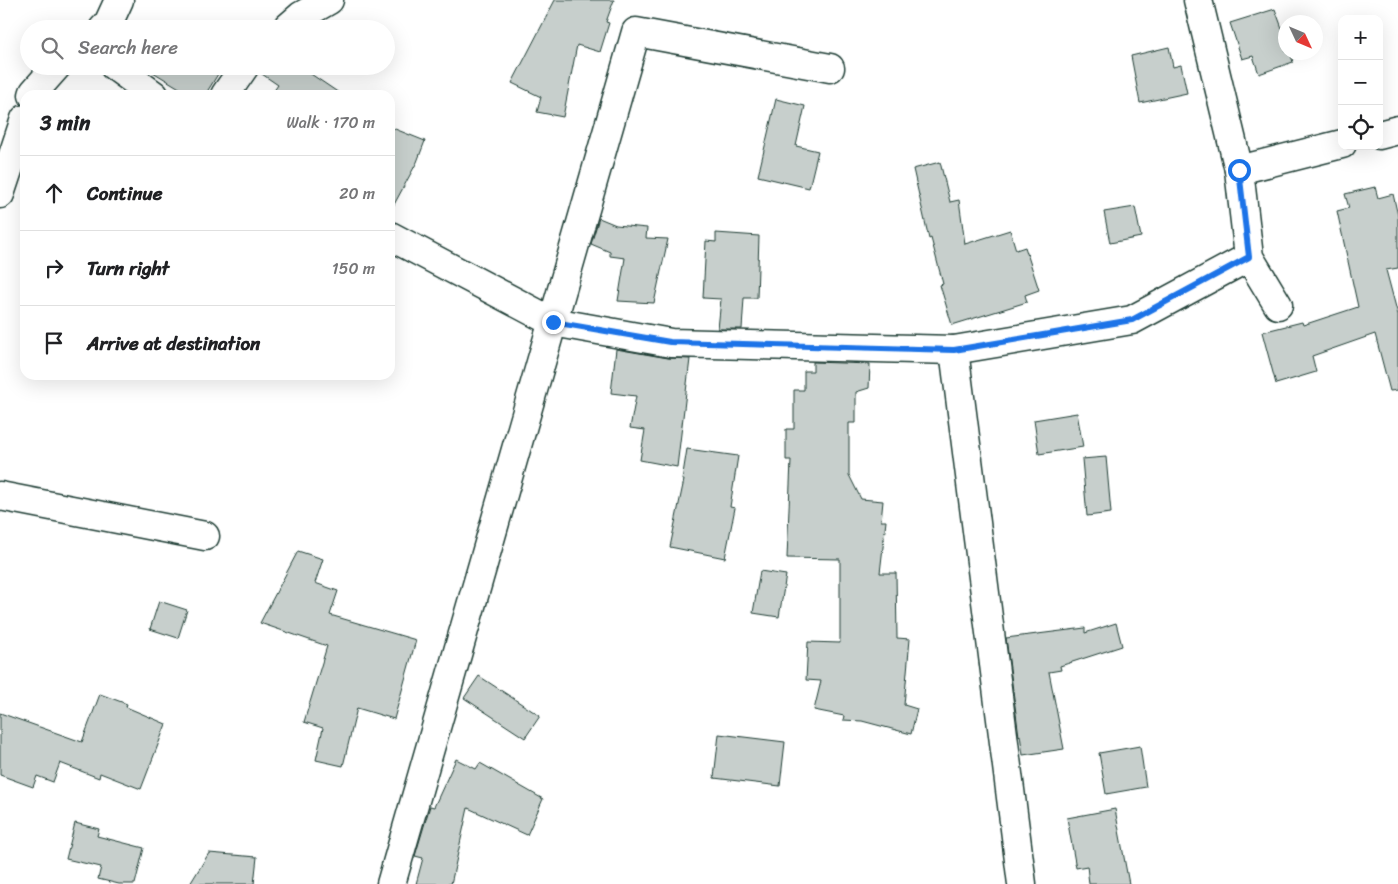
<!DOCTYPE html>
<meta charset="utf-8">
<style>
body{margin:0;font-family:Sriracha,sans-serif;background:#f2f2f2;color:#202124}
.controls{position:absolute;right:15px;top:15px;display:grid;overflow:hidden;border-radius:10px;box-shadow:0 5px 20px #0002}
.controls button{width:45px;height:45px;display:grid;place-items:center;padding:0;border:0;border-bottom:1px solid #e0e0e0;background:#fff;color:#202124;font:25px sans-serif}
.compass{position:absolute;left:1278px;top:15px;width:45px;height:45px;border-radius:50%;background:#fff;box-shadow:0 5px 20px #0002;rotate:134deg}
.stop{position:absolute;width:15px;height:15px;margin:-11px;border:4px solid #1a73e8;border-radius:50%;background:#fff}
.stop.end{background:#1a73e8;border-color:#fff;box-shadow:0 1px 5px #0008}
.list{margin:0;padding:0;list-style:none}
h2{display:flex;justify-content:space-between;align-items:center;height:65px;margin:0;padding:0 20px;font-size:21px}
h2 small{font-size:16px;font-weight:400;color:#757577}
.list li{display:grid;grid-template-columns:32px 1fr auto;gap:15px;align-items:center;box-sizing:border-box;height:75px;padding:0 20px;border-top:1px solid #e0e0e0}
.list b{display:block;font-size:19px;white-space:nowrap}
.list em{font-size:16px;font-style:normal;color:#757577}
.icon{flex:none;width:28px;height:28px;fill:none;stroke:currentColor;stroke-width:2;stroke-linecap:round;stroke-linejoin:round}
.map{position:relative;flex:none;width:1398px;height:884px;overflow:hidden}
.search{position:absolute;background:#fff;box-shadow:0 5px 20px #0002;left:20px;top:20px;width:375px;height:55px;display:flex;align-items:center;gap:12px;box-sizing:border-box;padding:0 18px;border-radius:28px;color:#757577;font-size:19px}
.panel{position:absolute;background:#fff;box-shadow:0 5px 20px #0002;left:20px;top:90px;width:375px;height:290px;border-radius:15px}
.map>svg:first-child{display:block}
.building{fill:#c7cfcc;stroke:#1f3d34}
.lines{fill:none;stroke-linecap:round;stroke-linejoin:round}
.minor-casing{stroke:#1f3d34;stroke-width:31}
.minor{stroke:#fff;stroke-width:28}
.route{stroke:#1a73e8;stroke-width:6}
</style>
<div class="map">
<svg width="1398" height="884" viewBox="0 0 1398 884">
<rect width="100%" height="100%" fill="#fff"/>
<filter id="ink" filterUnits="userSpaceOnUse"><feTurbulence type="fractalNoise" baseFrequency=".02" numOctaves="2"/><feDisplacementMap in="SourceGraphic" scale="10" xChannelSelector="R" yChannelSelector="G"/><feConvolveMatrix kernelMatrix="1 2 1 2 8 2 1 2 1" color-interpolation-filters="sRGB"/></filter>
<g filter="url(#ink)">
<!-- building -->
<g class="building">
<polygon points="555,0 614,0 606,22 609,23 600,52 577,45 563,117 537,112 541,97 512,83"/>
<polygon points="1275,9 1286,39 1286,52 1290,52 1293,62 1259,74 1253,56 1242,59 1230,23"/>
<polygon points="1169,47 1173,67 1181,65 1187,93 1140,103 1131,56"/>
<polygon points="143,66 223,66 205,95 191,95"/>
<polygon points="260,66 299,66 342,95 271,95 278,85 259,72"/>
<polygon points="776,99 805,106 796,146 818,151 809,188 758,176"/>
<polygon points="390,127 425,141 417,162 390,212"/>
<polygon points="940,162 950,202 959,200 965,244 1010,230 1016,250 1025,247 1039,290 1025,295 1027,302 952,325 940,285 943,284 931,238 929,239 913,169"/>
<polygon points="1375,187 1378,198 1393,194 1398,216 1398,268 1386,270 1398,315 1398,390 1390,391 1375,334 1312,356 1316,372 1276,384 1262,332 1302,322 1303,325 1358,307 1337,211 1349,208 1345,194"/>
<polygon points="1135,207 1141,237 1110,243 1104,212"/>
<polygon points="599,218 616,225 647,228 646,238 668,239 654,303 618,301 625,258 610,256 610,252 591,244"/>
<polygon points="716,233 759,236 757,298 744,298 742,329 718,329 721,299 703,298 706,241 716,242"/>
<polygon points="616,349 668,358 690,359 677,467 640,460 645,430 630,428 636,396 611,393"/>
<polygon points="813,362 870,364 869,388 856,392 856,423 849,423 849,475 861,499 883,501 881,521 886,521 880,573 896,573 897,638 910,639 904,705 917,709 911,734 862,721 843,720 844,716 814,710 821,681 806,680 808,642 840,643 840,559 787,558 791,460 786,460 786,429 794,429 794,390 804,390 804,371 813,371"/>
<polygon points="1077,413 1083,447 1039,454 1034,420"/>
<polygon points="687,449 738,456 730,507 735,508 725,558 670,547 684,480 682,480"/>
<polygon points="1106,457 1111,513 1087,516 1082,459"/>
<polygon points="298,551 323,559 315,583 338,591 330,615 416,640 394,719 357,708 343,766 316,760 323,728 304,722 327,646 260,623"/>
<polygon points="760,571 786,575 779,617 753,613"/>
<polygon points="159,601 187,610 178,638 150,629"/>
<polygon points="1116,623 1122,646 1060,666 1061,670 1049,672 1064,749 1023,755 1020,735 1019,736 1006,638 1085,628 1085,633"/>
<polygon points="479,676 540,716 525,738 464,698"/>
<polygon points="100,694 127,704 126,707 166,724 141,789 100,773 99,778 60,763 53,782 37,776 33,787 0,775 0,713 82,742"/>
<polygon points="719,734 785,742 780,786 714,778"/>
<polygon points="1140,746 1146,787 1106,794 1099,753"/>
<polygon points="456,759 476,769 480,763 543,799 527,835 468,808 451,884 416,884 423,858 415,856 430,806 434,807"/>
<polygon points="1115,809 1129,884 1089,884 1087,866 1076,868 1067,818"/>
<polygon points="75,823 99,829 97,836 144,848 135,884 119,884 98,879 101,867 66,859"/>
<polygon points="209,853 257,857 254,884 190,884"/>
</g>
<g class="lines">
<!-- minor casing -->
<g class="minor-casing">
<g id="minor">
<polyline points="1198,0 1239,170 1249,257 1278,305"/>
<polyline points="103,29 108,24 119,0"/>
<polyline points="286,29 301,16 329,0"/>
<polyline points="114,66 154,95"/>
<polyline points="33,95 34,92 57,66"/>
<polyline points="225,95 245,66"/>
<polyline points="1379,135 1398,130"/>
<polyline points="1239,170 1342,144"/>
<polyline points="0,194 25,119"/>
<polyline points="390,236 553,322 671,343 954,350 1132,320 1249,257"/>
<polyline points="954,350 1022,884"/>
<polyline points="0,496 205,536"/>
<polyline points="391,884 636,32 830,68"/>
</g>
</g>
<!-- minor -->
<use href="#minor" class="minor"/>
</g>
</g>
<g class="lines" filter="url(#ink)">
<!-- route -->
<polyline class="route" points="553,322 670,342 954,350 1132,320 1249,257 1239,170"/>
</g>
</svg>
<div class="controls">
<button>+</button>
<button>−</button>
<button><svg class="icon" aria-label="locate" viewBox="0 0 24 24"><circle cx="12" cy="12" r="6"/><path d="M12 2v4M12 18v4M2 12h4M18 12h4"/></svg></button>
</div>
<svg class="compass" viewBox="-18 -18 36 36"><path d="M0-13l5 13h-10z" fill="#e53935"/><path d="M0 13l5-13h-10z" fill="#757577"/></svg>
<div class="stop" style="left:1239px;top:170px"></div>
<div class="stop end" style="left:553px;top:322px"></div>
<div class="search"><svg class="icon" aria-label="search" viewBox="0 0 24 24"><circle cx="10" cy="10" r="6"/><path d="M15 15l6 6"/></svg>Search here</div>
<section class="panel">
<h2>3 min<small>Walk · 170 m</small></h2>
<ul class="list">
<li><svg class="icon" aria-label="ahead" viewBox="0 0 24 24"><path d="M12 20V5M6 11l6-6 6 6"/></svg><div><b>Continue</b></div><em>20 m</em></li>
<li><svg class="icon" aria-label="right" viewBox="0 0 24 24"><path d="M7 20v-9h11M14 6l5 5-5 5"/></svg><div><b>Turn right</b></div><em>150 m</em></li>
<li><svg class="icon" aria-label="arrive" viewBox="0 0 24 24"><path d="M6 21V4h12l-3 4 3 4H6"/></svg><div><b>Arrive at destination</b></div></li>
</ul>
</section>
</div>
